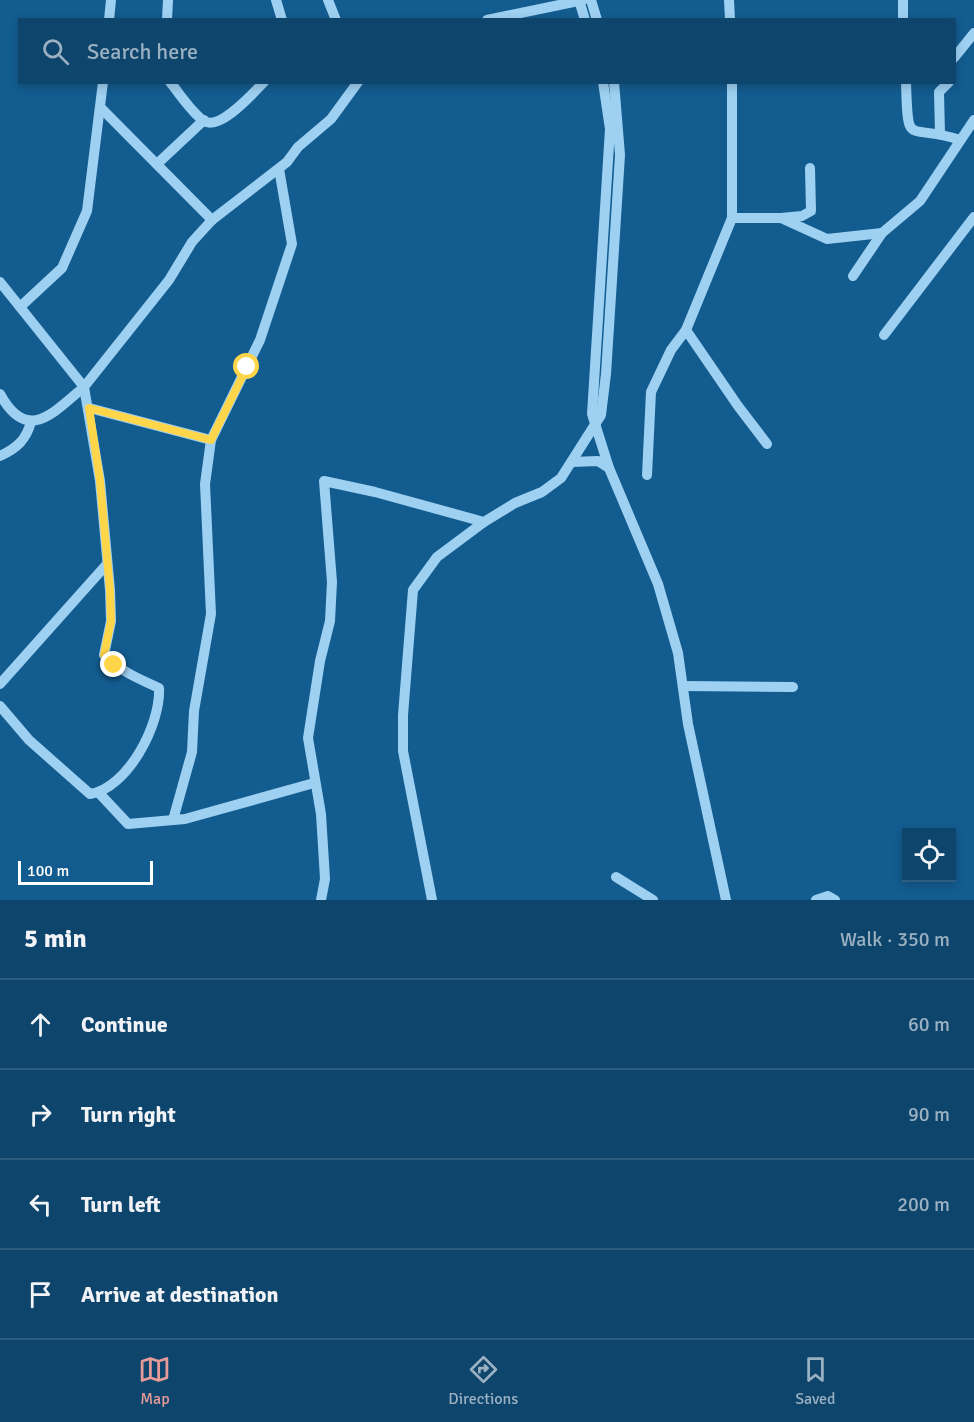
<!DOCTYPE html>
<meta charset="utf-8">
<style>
body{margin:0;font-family:Signika,sans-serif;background:#1c4f74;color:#f1f3f6}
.controls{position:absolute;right:18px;bottom:18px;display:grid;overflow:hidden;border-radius:0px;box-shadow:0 3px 9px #0003}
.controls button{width:54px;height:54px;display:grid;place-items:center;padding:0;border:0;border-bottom:2px solid #2e5d7f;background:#0e456c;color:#f1f3f6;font:30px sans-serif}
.scale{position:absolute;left:18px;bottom:15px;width:135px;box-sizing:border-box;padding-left:6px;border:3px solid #fff;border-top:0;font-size:16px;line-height:21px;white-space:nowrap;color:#fff;-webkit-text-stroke:4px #135c90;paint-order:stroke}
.stop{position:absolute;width:18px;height:18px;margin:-14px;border:4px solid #ffd54a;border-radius:50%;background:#fff}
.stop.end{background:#ffd54a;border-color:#fff;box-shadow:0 2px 6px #0008}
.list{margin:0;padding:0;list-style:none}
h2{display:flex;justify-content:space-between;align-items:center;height:78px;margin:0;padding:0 24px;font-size:26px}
h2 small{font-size:20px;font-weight:400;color:#9bb1c2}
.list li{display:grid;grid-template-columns:39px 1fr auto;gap:18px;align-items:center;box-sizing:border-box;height:90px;padding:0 24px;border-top:2px solid #2e5d7f}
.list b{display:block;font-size:22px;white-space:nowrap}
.list em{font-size:20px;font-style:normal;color:#9bb1c2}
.icon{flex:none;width:33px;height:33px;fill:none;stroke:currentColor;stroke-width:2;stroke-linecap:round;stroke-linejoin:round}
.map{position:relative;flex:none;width:974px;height:900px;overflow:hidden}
.search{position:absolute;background:#0e456c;box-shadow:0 3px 9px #0003;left:18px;right:18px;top:18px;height:66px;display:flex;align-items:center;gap:15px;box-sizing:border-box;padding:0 21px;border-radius:0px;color:#9bb1c2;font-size:22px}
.sheet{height:438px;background:#0e456c}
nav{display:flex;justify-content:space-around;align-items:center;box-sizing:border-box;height:84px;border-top:2px solid #2e5d7f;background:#0e456c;font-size:16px;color:#9bb1c2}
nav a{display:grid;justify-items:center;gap:3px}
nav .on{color:#e69b98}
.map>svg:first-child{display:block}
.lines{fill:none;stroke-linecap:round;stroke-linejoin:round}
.minor{stroke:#9ed0f1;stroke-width:10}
.route{stroke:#ffd54a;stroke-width:8}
</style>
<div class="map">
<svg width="974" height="900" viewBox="0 0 974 900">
<rect width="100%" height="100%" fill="#135c90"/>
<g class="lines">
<!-- minor -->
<g class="minor">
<polyline points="276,0 282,20"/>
<polyline points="328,0 336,20"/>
<polyline points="579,0 585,20"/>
<polyline points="591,0 597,20"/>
<polyline points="729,0 730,20"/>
<polyline points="109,20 111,0"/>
<polyline points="167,20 168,0"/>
<polyline points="487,20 583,0"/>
<polyline points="903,20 903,0"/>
<polyline points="954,58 974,33"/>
<path d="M170 82C180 94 191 112 204 121 220 131 253 93 264 82"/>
<polyline points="603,82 610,129 592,414 609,468 658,584 678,653 688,724 726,900"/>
<path d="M906 82C908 151 907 122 960 140"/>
<polyline points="940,134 939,92 949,82"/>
<polyline points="157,164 204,120"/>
<polyline points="732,218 781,218 827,239 882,233 920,201 974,120"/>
<polyline points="781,218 802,216 811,211 810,168"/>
<polyline points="212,220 287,162 298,147 331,119 358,82"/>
<polyline points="853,276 882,233"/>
<polyline points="0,282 20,307"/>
<polyline points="686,330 738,406 767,444"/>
<polyline points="884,335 974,217"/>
<path d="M0 394C27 444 53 413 84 387L20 307 62 268 87 211 103 82"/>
<polyline points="89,408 211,440"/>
<path d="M0 456C17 448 26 440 31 422"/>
<polyline points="572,462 598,461 609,468"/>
<polyline points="647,475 651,392 671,350 686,330 732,218 732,82"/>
<polyline points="0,684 107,564"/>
<polyline points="683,686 793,687"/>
<path d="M0 706 29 740 90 794C128 788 161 724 159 688 139 679 120 671 104 655L111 621 110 590 100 481 84 387 169 280 192 242 212 220 101 108"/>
<polyline points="99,793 128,824 185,819 314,783"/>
<polyline points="173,820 192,752 194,711 211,614 205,484 211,440 260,340 292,244 279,169"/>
<polyline points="616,877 653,900"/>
<polyline points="321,900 325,879 321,814 308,738 320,661 330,621 332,582 324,481 375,492 484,522 515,503 542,492 561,478 601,415 606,374 620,155 614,82"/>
<polyline points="432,900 403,751 403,715 413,590 437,557 484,522"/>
<polyline points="816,900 828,896 835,900"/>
</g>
</g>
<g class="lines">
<!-- route -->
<polyline class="route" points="114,665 104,655 111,621 110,590 100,481 89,408 211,440 247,367"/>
</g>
</svg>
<div class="controls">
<button><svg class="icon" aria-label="locate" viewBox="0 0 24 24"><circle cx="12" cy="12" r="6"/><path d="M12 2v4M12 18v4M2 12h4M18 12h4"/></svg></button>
</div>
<div class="scale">100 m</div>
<div class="stop" style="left:247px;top:367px"></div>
<div class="stop end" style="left:114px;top:665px"></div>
<div class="search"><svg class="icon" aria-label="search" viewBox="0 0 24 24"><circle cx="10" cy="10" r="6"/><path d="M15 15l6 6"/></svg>Search here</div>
</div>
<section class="sheet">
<h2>5 min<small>Walk · 350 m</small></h2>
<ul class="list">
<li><svg class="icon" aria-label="ahead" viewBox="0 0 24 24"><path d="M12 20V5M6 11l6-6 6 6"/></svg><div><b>Continue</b></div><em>60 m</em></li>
<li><svg class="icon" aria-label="right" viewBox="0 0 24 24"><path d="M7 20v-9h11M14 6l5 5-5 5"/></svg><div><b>Turn right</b></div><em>90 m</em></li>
<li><svg class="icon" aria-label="left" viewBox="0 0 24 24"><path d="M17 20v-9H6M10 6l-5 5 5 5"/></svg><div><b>Turn left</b></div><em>200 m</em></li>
<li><svg class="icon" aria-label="arrive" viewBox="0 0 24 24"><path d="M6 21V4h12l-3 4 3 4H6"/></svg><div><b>Arrive at destination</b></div></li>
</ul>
</section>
<nav>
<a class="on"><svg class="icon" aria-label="map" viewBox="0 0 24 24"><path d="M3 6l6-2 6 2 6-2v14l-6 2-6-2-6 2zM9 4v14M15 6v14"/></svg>Map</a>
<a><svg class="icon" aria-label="directions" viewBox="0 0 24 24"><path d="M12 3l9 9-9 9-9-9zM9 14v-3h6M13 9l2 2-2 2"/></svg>Directions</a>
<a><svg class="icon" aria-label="saved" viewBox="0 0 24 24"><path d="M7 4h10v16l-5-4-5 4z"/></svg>Saved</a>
</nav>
